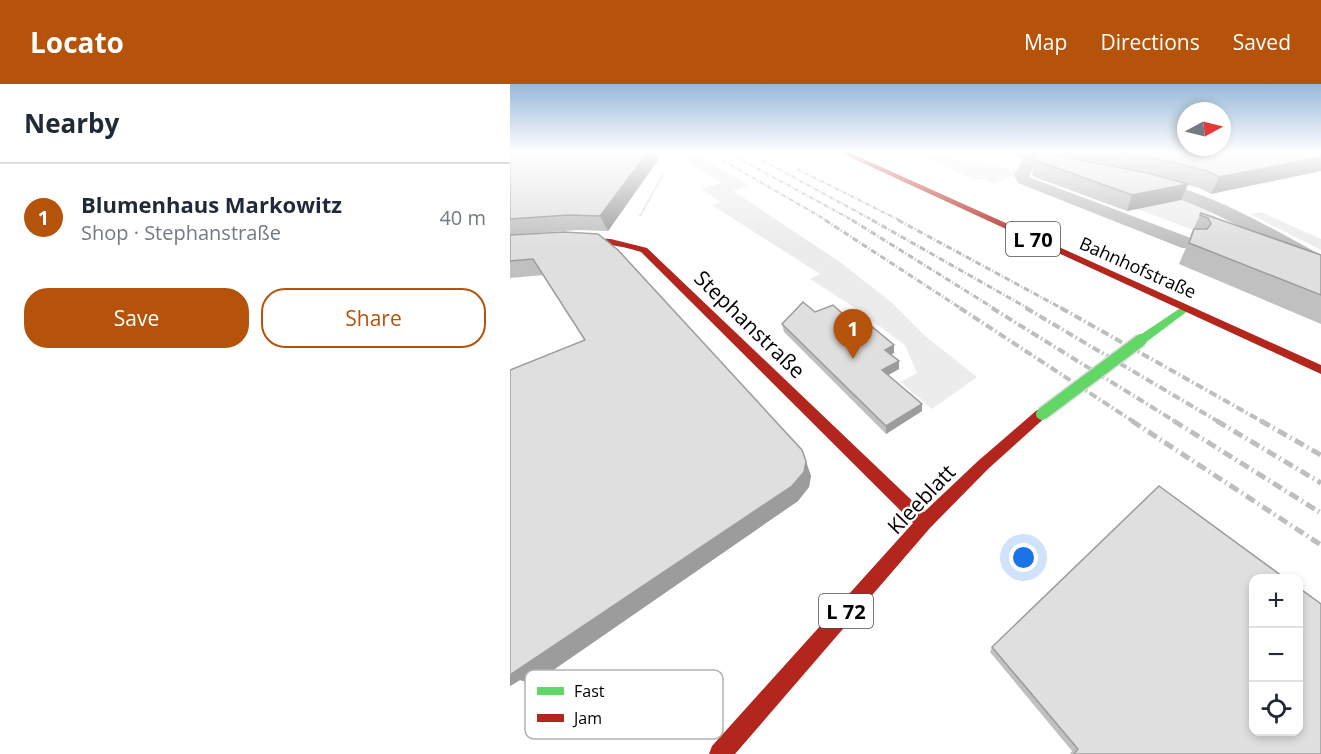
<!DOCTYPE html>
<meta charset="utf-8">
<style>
body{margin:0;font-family:"Open Sans",sans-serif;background:#f2f2f3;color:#1f2937}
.controls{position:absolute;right:18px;bottom:18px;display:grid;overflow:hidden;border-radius:12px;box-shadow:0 3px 9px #0003}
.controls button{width:54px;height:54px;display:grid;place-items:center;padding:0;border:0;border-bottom:2px solid #e0e1e3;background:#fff;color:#1f2937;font:30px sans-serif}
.compass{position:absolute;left:667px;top:18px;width:54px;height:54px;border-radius:50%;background:#fff;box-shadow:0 3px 9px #0003;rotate:83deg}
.you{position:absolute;left:514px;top:474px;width:21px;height:21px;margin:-15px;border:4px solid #fff;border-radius:50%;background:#1a73e8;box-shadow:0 0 0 9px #1a73e833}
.badge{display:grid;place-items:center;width:39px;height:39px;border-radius:50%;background:#b45309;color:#fff;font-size:20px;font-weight:700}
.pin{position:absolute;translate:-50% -50px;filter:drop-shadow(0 2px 3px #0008)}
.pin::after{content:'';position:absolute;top:32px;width:21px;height:18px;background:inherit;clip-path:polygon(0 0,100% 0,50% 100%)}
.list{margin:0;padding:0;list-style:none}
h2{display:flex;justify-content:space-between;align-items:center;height:78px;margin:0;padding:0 24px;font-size:26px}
h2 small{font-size:20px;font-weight:400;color:#747a83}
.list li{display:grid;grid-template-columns:39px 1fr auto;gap:18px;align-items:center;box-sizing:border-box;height:108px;padding:0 24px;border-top:2px solid #e0e1e3}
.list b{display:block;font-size:22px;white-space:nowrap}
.list p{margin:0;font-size:20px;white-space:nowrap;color:#747a83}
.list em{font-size:20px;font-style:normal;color:#747a83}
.actions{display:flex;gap:12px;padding:18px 24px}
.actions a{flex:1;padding:14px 0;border:2px solid #b45309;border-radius:24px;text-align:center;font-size:21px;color:#b45309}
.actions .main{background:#b45309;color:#fff}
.icon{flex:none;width:33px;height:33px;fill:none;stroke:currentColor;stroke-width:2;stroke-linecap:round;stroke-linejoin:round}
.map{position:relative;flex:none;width:811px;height:670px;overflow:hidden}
header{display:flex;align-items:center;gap:36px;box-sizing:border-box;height:84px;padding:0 30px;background:#b45309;color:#fff}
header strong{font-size:28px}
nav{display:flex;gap:33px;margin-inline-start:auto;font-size:21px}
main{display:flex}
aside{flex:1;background:#fff}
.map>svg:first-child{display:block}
.green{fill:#ececec}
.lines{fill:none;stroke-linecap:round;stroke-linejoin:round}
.path{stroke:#b9b9b9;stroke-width:2;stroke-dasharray:1 1.5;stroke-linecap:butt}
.lane{fill:#bebebe;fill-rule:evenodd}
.street{fill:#bebebe;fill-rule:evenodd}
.fast{fill:#63d668;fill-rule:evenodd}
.jam{fill:#b3261e;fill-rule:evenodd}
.rail-far3{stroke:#bebebe;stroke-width:2;stroke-dasharray:4.5 1.5 1 1.5;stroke-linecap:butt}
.rail-far2{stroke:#bebebe;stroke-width:3;stroke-dasharray:6 2 1 2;stroke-linecap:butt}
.rail-far1{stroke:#bebebe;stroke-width:4;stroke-dasharray:8 3 1.5 3;stroke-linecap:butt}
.rail{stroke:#bebebe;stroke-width:5;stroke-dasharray:10 4 1.5 4;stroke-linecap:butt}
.fast-bridge-casing{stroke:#dbdbdb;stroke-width:15;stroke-linecap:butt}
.fast-bridge{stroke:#63d668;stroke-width:12}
.wall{fill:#c0c0c0}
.shaded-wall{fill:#9c9c9c}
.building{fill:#dfdfdf;stroke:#9c9c9c;stroke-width:1.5}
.labels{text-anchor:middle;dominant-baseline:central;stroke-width:4.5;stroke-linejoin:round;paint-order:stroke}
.far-street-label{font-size:18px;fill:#000;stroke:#fff}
.shield{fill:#fff;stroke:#4c4c4c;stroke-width:1.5}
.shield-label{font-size:20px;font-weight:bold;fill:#000}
.street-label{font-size:21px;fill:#000;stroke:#fff}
.key{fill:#fff;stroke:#b2b2b2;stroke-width:1.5}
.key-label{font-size:16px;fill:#000}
</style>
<header>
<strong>Locato</strong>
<nav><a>Map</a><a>Directions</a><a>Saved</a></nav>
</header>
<main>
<aside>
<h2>Nearby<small></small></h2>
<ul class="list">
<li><span class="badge">1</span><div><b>Blumenhaus Markowitz</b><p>Shop · Stephanstraße</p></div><em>40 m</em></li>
</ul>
<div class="actions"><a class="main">Save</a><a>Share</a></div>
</aside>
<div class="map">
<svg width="811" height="670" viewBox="0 0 811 670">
<rect width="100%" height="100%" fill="#fff"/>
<!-- green -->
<g class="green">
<polygon points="160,68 184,68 239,102 223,107 330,178 380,217 414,251 467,293 422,325 391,298 407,289 395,261 342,222 300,195 310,190 202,121 211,118 191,105 212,99"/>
<polygon points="407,69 506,86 503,92 484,99 474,95 464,96"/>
<polygon points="633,104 684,119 721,142 702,153 606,117"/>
<polygon points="751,128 811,155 811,166 740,130"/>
</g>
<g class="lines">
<!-- path -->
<polyline class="path" points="130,132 154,89"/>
<!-- lane -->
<polygon class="lane" points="521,70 528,74 519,93 686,156 688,160 686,164 672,164 508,99 504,91 516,71"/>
<!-- street -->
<g class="street">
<polygon points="500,68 522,68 575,83 577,87 569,92 515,77"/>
<path d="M632 93C698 107 752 139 811 171V187L803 185C741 149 696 119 626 102L623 98 626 94Z"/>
</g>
<!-- fast -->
<polygon class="fast" points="675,221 679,222 679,226 635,259 627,259 627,253"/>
<!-- jam -->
<g class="jam">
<polygon points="329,68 338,68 811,281 811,290"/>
<path d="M51 153 101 155 137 164 414 428 468 377 527 326H537L539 330 478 385 420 444 225 670H199L202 662 403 439 131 168C88 154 44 158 0 162V156Z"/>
</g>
<!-- rail-far3 -->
<g class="rail-far3">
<polyline points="198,68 318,137"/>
<polyline points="217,68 344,137"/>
<polyline points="237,68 364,137"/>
<polyline points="287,85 391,137"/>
</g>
<!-- rail-far2 -->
<g class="rail-far2">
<polyline points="315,136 452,225"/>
<polyline points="342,136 485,225"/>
<polyline points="362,136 519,225"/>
<polyline points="388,136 553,225"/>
</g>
<!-- rail-far1 -->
<g class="rail-far1">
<polyline points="450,224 624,338"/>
<polyline points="482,224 666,338"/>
<polyline points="516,224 709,338"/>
<polyline points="551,224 753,338"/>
</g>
<!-- rail -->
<g class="rail">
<polyline points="622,337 811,461"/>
<polyline points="664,337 811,429"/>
<polyline points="707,337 811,399"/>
<polyline points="751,337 811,371"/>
</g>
<!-- fast-bridge casing -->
<g class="fast-bridge-casing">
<polyline id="fast-bridge" points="532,330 631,256"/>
</g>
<!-- fast-bridge -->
<use href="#fast-bridge" class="fast-bridge"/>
</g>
<!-- wall -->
<g class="wall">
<polygon points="0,68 146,68 145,70 148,76 98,147 68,146 11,150 301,392 299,403 288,417 23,600 10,596 0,602 0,286 75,256 34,191 0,194"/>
<polygon points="539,68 811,68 701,110 690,104 678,101 671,116 617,127 522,92 525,76 539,70"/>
<polygon points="691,129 811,171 811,240 669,180 681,152 680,151 681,150"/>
<polygon points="333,230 384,261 384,269 381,271 389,277 389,285 378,291 412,327 376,350 274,248 272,240"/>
<polygon points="482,563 811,670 560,670 562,667 480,568"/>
</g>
<!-- shaded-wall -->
<g class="shaded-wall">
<polygon points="137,68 146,68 145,70 148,76 98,147 90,132"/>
<polygon points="811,73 811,87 701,110 709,93"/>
<polygon points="678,100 671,116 617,127 622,111"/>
<polygon points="384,261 384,269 375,274 375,266"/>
<polygon points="389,277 389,285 373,294 372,286"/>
<polygon points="412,320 412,327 376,350 376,342"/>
<polygon points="296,377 301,392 299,403 288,417 23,600 10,596 0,602 0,586"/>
</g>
<!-- building -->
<g class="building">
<polygon points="0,68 138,68 90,132 59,131 0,135"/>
<polygon points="529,68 638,89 678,100 622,111 525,76"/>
<polygon points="602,68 811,68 811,73 709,93 697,87 654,76"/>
<polygon points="691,129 811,171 811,211 679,159 684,145 697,145 701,140 698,134 690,131"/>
<polygon points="54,148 88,150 108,166 292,366 296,377 294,388 282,402 0,591 0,286 75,256 23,175 0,177 0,151"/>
<polygon points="293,218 305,228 323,221 333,230 343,227 384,261 375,266 389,277 372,286 412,320 376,342 272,240"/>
<polygon points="649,402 776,495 744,495 744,648 789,648 789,504 811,520 811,670 564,670 568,665 482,563"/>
</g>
<!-- sky -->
<linearGradient id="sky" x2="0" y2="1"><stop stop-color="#97b8d8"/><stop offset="0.42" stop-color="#fff"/><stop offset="1" stop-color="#fff" stop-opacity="0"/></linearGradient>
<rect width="811" height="162" fill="url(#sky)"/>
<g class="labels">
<!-- far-street labels -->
<g class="far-street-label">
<text transform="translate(628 183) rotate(24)">Bahnhofstraße</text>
</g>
<!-- shield labels -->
<g class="shield">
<rect x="496" y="138" width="54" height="34" rx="4.5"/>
<rect x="309" y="510" width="54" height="34" rx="4.5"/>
</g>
<g class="shield-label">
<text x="523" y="155">L 70</text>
<text x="336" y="527">L 72</text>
</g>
<!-- street labels -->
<g class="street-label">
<text transform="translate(240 240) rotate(44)">Stephanstraße</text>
<text transform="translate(411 415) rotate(-46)">Kleeblatt</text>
</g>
</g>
<!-- legend -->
<rect x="15" y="586" width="198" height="69" rx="9" class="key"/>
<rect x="27" y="603" width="27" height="8" fill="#63d668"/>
<rect x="27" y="630" width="27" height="8" fill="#b3261e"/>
<g class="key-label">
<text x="64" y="613">Fast</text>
<text x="64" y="640">Jam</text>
</g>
</svg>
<div class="controls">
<button>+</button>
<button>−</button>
<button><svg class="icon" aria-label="locate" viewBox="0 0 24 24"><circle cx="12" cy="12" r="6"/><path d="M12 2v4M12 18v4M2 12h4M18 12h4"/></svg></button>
</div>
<svg class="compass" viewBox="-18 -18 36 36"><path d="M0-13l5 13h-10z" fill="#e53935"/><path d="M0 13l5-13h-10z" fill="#747a83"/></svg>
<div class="you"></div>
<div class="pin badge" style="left:343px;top:275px">1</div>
</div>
</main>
